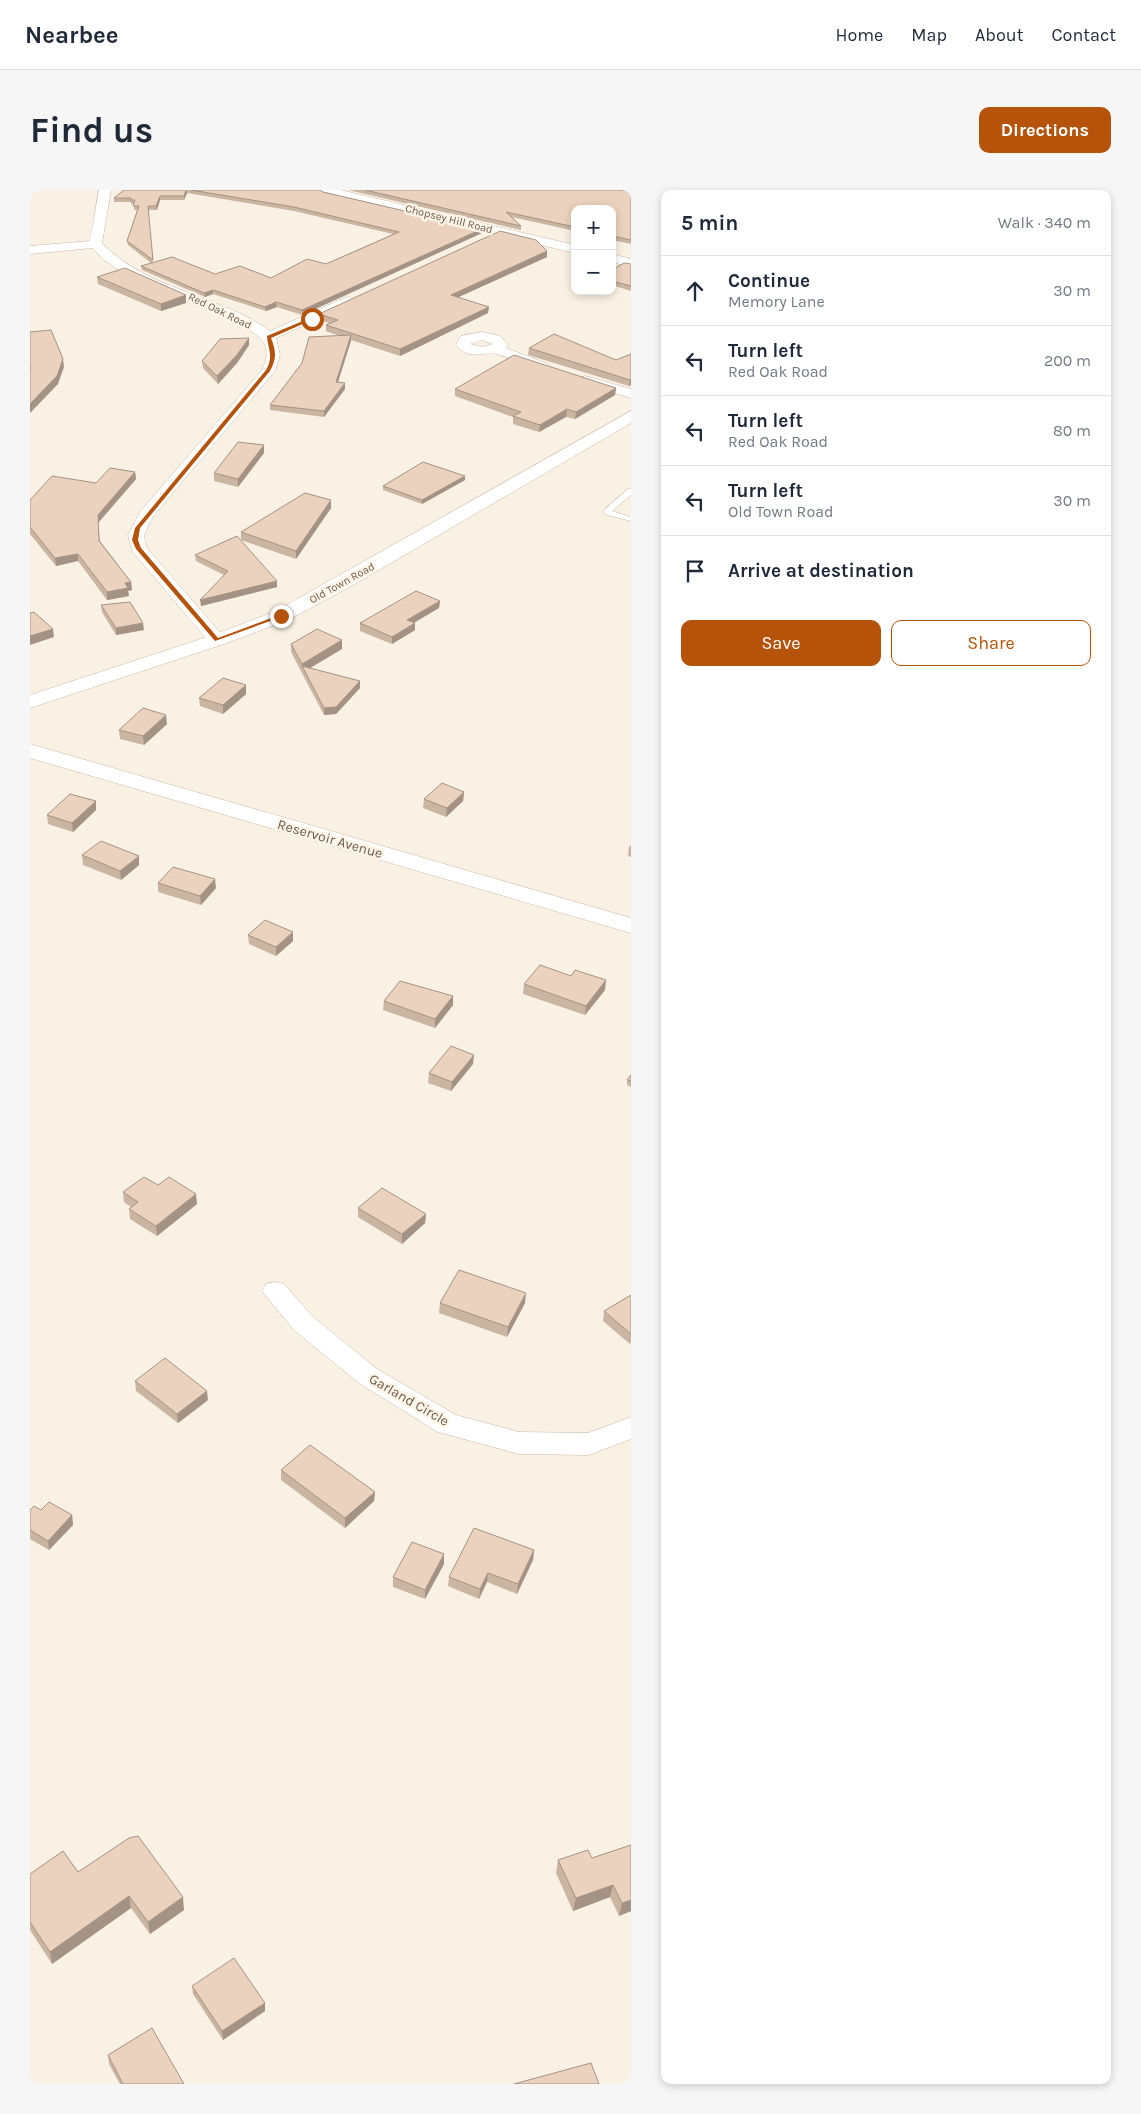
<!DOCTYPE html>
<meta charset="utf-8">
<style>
body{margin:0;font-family:Karla,sans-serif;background:#f6f6f7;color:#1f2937}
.controls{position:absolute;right:15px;top:15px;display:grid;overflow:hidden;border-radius:10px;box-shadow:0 2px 8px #0003}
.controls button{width:45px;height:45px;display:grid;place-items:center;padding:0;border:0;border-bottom:1px solid #e0e1e3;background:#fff;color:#1f2937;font:25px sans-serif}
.stop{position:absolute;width:15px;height:15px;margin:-11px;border:4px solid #b45309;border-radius:50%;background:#fff}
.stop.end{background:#b45309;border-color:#fff;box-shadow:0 1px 5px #0008}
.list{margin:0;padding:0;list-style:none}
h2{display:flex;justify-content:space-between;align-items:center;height:65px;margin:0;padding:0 20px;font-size:21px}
h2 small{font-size:16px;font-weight:400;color:#747a83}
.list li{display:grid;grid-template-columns:32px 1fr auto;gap:15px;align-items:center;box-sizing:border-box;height:70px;padding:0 20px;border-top:1px solid #e0e1e3}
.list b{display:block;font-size:19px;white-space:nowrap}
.list p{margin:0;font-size:16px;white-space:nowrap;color:#747a83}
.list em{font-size:16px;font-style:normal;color:#747a83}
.actions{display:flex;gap:10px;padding:15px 20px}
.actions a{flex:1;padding:11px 0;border:1px solid #b45309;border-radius:10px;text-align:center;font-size:18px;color:#b45309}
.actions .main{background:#b45309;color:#fff}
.icon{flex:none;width:28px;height:28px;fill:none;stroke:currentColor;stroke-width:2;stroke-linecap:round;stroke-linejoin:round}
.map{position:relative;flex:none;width:601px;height:1894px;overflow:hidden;border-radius:10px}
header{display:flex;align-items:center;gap:30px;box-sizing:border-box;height:70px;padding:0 25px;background:#fff;border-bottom:1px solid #e0e1e3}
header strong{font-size:24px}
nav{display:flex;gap:28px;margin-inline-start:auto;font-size:18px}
.intro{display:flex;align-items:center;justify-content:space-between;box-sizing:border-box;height:120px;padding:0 30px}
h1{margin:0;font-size:35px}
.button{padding:12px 22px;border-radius:10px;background:#b45309;color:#fff;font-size:18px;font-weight:700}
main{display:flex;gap:30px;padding:0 30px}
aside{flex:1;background:#fff;border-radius:10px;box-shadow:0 2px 8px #0003}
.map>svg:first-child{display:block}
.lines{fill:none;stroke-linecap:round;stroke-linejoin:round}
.service-casing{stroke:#c8b9ab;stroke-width:1}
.minor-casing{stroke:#c8b9ab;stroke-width:1}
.tertiary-casing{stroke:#c8b9ab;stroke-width:1}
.secondary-casing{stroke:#cbbaaa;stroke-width:1}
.service{fill:#fff;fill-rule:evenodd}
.minor{fill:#fff;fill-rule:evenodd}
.tertiary{fill:#fff;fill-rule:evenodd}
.secondary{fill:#fff;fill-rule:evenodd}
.wall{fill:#cab5a3;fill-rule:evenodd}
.shaded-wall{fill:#a49385}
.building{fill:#ebd2be;stroke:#a49385}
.route{fill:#b45309}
.labels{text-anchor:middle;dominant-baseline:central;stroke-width:5;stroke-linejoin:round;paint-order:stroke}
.far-street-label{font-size:11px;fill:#6d5a4c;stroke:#fcf5e8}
.street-label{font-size:14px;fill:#6d5a4c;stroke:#fcf5e8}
</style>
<header>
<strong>Nearbee</strong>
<nav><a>Home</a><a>Map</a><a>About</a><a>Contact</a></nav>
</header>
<div class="intro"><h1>Find us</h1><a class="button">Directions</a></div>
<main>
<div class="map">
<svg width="601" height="1894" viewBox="0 0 601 1894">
<rect width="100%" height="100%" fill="#f9f1e3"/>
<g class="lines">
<!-- service casing -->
<g class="service-casing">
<polygon id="service" points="598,299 601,299 601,305 582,321 601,327 601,331 574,324 574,320"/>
</g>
<!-- minor casing -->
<g class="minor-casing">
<g id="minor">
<path d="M69 0H81L72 53C116 100 189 104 240 141L314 108 319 107 326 111 246 148 250 165 245 181 122 328 114 345 116 357 193 446 196 450 193 454H181L102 361 98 345 110 322 232 180C242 158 235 149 216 138L89 80 73 69 63 58 0 64V56L60 51Z"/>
<path d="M452 142 470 146 478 155 476 158 518 174 520 177 513 181C497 177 483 168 467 164 454 161 438 171 426 155L431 146ZM452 150 463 154 452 157 440 154Z"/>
<polygon points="555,186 601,199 601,208 550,193 548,190"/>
<polygon points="245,1092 254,1094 282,1126 347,1179 426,1225 489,1242 558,1243 601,1227 601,1249 559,1265 489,1264 408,1242 329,1193 264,1140 232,1101 236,1094"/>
</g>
</g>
<!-- tertiary casing -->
<g class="tertiary-casing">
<g id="tertiary">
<polygon points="286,0 310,0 545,55 545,63 293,4"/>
<polygon points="582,64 601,69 601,77 582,72"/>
</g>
</g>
<!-- secondary casing -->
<g class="secondary-casing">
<g id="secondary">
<polygon points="601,221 601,233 318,398 258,430 194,454 0,518 0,505 180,446 244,422"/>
<polygon points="0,554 601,728 601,743 0,568"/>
</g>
</g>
<!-- service -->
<use href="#service" class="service"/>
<!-- minor -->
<use href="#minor" class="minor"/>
<!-- tertiary -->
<use href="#tertiary" class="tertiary"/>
<!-- secondary -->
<use href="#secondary" class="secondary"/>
</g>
<!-- wall -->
<g class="wall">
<path d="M94 0H290L293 2 452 39V43L272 125 247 117 236 121 183 104 175 107 112 80 111 76 121 73 98 55 97 51 107 20H104V14H101V12H84V8ZM157 3 264 21 363 44 296 74 241 88 185 84 123 73 118 20H127L130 10H154Z"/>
<polygon points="318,0 601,0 601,54 582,50 582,19 545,19 545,41 482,27 491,36 491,40"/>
<polygon points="517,61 517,67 428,107 458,123 370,166 321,150 308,192 315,199 294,227 240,220 240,215 310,146 296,141 296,135 300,133 289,130 289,124"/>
<polygon points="601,74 601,101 582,95 582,80"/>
<polygon points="67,87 156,105 156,113 131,121 68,94"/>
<polygon points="219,148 219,155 207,173 188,194 173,178 172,171"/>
<polygon points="499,158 586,170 601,164 601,195 599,196 498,165"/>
<polygon points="586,198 585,205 545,229 536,227 509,242 483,234 483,227 425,206 425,199"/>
<polygon points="234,255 234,263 208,297 184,291 184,283"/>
<polygon points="105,282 106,289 68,333 70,351 101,392 102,400 98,401 99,406 77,410 48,371 26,376 0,344 0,310"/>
<polygon points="435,286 435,290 392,314 353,300 353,296"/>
<polygon points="301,318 266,369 211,350 211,342"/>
<polygon points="165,365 247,391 247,397 171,416 194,385 166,371"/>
<polygon points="410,411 409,418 384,432 385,440 362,454 330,441 330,433"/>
<polygon points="71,415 114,440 86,445 72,422"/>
<polygon points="312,450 312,459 280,478 330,498 306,524 294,525 261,462 261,454"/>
<polygon points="216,495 216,504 193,524 170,516 169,508"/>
<polygon points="137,534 114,555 90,549 89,540"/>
<polygon points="434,602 433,611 416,627 393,618 394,609"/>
<polygon points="66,620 43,642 18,634 17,625"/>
<polygon points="601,655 601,667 598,666 599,657"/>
<polygon points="52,665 109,675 91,690 53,675"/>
<polygon points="128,693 186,698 171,715 128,702"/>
<polygon points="218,745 263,751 246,766 219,754"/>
<polygon points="494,794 575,800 555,825 493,804"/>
<polygon points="423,806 423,815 405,838 353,820 354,811"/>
<polygon points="443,874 421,901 398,893 399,883"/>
<polygon points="601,885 601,897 597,895 597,890"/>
<polygon points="128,995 167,1014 127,1046 100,1029 99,1019 101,1017 94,1012 93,1002"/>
<polygon points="328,1018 396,1024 395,1033 372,1054 328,1027"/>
<polygon points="601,1105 601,1153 600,1154 573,1131 574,1121"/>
<polygon points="410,1113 495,1113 477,1147 409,1123"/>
<polygon points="105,1191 178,1210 148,1233 106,1201"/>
<polygon points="251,1280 345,1302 344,1311 315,1338 251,1290"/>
<polygon points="0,1320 11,1320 42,1325 43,1335 19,1360 0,1349"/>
<polygon points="504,1360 503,1370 487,1404 457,1392 449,1409 418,1396 419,1387"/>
<polygon points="414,1374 395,1409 363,1397 363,1387"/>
<polygon points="601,1655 601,1721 589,1726 580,1707 543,1721 526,1683 528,1670 562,1668"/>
<polygon points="48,1682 154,1720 120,1744 101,1718 22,1774 0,1740 0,1684"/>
<polygon points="162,1796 235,1813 235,1821 193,1850 163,1804"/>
<polygon points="78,1865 154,1894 90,1894 79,1874"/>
</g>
<!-- shaded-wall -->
<g class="shaded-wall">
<polygon points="157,0 157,3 154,10 154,6"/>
<polygon points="130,6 130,10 127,20 126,16"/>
<polygon points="452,39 452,43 272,125 272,120"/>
<polygon points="517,61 517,67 420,111 421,105"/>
<polygon points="183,100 183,104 175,107 174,103"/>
<polygon points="156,105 156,113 131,121 131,114"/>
<polygon points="246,112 247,117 236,121 235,117"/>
<polygon points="459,117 458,123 370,166 370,159"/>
<polygon points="321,145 321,151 306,198 306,192"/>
<polygon points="219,148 219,155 207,173 188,194 187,186"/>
<polygon points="33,169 34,177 28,194 0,223 0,214"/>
<polygon points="601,189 601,195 599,196 600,190"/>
<polygon points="315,193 315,199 294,227 294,221"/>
<polygon points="586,198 585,205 545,229 546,222"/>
<polygon points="537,219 536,227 509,242 510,235"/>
<polygon points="234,255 234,263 208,297 208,289"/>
<polygon points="105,282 106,289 68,333 68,325"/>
<polygon points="435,286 435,290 392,314 392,310"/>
<polygon points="301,310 301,318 266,369 266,361"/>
<polygon points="48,364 48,371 26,376 25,368"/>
<polygon points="247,391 247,397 171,416 170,410"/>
<polygon points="101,392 102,400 98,401 99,406 77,410 77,402 95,393"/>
<polygon points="410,411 409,418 377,437 377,430"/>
<polygon points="113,433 114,440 86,445 86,438"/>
<polygon points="385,433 385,440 362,454 362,447"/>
<polygon points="23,439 24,447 0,455 0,446"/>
<polygon points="312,450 312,459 275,481 272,476 272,483 272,474"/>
<polygon points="330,491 330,498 306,524 294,525 294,518"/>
<polygon points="216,495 216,504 193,524 193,515"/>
<polygon points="136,525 137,534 114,555 113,546"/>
<polygon points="434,602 433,611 416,627 417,618"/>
<polygon points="66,611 66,620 43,642 42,633"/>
<polygon points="109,666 109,675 91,690 90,681"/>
<polygon points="185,689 186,698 171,715 170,706"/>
<polygon points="263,742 263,751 246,766 246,757"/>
<polygon points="576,790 575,800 555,825 556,816"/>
<polygon points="423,806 423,815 405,838 405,829"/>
<polygon points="444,865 443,874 421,901 422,892"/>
<polygon points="166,1004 167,1014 127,1046 126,1036"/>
<polygon points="396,1024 395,1033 372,1054 372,1044"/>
<polygon points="496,1103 495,1113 477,1147 478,1137"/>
<polygon points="177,1201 178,1210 148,1233 147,1224"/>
<polygon points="345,1302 344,1311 315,1338 315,1328"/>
<polygon points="42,1325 43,1335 19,1360 18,1351"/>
<polygon points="504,1360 503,1370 487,1404 488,1394"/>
<polygon points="414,1364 414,1374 395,1409 395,1400"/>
<polygon points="458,1383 457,1392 449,1409 450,1399"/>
<polygon points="583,1695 580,1707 543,1721 546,1708"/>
<polygon points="99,1706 101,1718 22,1774 20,1762"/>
<polygon points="153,1707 154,1720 120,1744 118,1732"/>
<polygon points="601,1710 601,1721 589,1726 592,1713"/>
<polygon points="235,1813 235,1821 193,1850 192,1841"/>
</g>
<!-- building -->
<g class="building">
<polygon points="94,0 156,0 154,6 130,6 126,16 118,16 123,70 97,51 109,16 103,16 105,10 101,10 101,8 84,8"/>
<polygon points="161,0 290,0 293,2 452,39 272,120 246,112 235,117 183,100 174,103 111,76 142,67 185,84 210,76 241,88 277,69 296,74 369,42 264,17"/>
<polygon points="335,0 601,0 601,50 582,46 582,19 545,19 545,37 476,22 491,36"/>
<polygon points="470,41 506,50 517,61 421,105 459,117 370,159 296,135 308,130 289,124"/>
<polygon points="594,73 601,74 601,96 582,91 582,80"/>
<polygon points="95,78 156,105 131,114 67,87"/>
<polygon points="21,140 33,169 27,186 0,214 0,180 1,178 0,176 0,142"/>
<polygon points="524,144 586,170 601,164 601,189 600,190 499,158"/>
<polygon points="321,145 306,192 315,193 294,221 240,215 272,173 279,147"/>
<polygon points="219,148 207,165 187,186 172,171 190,149"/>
<polygon points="484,165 586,198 546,222 537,219 510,235 483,226 491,222 425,199"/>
<polygon points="208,252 234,255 208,289 184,283"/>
<polygon points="393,272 435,286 392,310 353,296"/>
<polygon points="80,278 105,282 68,325 69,351 101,392 95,393 98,398 77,402 48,364 25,368 0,337 0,310 22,286 66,293"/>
<polygon points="275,303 301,310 266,361 211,342"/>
<polygon points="207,346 247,391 170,410 198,381 165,365"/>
<polygon points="386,401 410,411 377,430 385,433 362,447 330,433"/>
<polygon points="100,412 113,433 86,438 71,415"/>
<polygon points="4,422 23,439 0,446 0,423"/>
<polygon points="287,439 312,450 272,474 261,454"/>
<polygon points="272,476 330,491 306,517 294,518"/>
<polygon points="193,488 216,495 193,515 169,508"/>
<polygon points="113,518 136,525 113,546 89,540"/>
<polygon points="412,593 434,602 417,618 394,609"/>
<polygon points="40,604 66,611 42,633 17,625"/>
<polygon points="71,651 109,666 90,681 52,665"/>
<polygon points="143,677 185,689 170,706 128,693"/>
<polygon points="235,730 263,742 246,757 218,745"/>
<polygon points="510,775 541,786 545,780 576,790 556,816 494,794"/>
<polygon points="370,791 423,806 405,829 354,811"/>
<polygon points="421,856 444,865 422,892 399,883"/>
<polygon points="601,885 601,891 597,890"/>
<polygon points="114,987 128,995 139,987 166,1004 126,1036 99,1019 108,1012 93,1002"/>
<polygon points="352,998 396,1024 372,1044 328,1018"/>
<polygon points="429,1080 496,1103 478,1137 410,1113"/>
<polygon points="601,1105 601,1144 574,1121"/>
<polygon points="135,1168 177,1201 147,1224 105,1191"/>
<polygon points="280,1255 345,1302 315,1328 251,1280"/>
<polygon points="19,1312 42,1325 18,1351 0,1340 0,1320 4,1316 11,1320"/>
<polygon points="444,1338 504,1360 488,1394 458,1383 450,1399 419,1387"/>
<polygon points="382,1352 414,1364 395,1400 363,1387"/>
<polygon points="108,1646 153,1707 118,1732 99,1706 20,1762 0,1732 0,1684 33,1661 48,1682 99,1648"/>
<polygon points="601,1655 601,1710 592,1713 583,1695 546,1708 528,1670 558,1660 562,1668"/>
<polygon points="204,1768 235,1813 192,1841 162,1796"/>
<polygon points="122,1838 154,1894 93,1894 78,1865"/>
<polygon points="561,1873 569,1894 484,1894"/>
</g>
<!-- route -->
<path class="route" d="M280 128 284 129 241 148C246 161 247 168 240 181L110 338 108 350 111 358 188 448 249 425 254 426 185 451 106 359 102 350 105 338 236 180C244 166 238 160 237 146Z"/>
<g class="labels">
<!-- far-street labels -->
<g class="far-street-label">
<text transform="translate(419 29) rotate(14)">Chopsey Hill Road</text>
<text transform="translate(190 121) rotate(26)">Red Oak Road</text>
<text transform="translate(312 393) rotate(-29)">Old Town Road</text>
</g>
<!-- street labels -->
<g class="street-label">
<text transform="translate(300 649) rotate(16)">Reservoir Avenue</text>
<text transform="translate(379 1210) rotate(30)">Garland Circle</text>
</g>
</g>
</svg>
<div class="controls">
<button>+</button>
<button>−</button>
</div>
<div class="stop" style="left:282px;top:129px"></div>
<div class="stop end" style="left:251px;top:426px"></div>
</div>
<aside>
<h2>5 min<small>Walk · 340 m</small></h2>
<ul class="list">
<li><svg class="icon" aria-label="ahead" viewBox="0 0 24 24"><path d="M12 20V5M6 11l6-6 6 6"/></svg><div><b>Continue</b><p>Memory Lane</p></div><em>30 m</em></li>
<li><svg class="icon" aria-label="left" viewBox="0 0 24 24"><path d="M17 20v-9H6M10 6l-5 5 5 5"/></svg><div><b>Turn left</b><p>Red Oak Road</p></div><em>200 m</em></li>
<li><svg class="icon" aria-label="left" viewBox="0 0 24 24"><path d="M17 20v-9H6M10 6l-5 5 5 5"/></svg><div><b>Turn left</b><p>Red Oak Road</p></div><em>80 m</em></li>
<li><svg class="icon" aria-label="left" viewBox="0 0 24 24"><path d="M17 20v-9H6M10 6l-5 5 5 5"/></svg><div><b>Turn left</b><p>Old Town Road</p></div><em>30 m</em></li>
<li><svg class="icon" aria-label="arrive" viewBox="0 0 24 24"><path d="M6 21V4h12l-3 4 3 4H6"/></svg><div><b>Arrive at destination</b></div></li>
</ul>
<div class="actions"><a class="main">Save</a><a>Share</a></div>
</aside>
</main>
